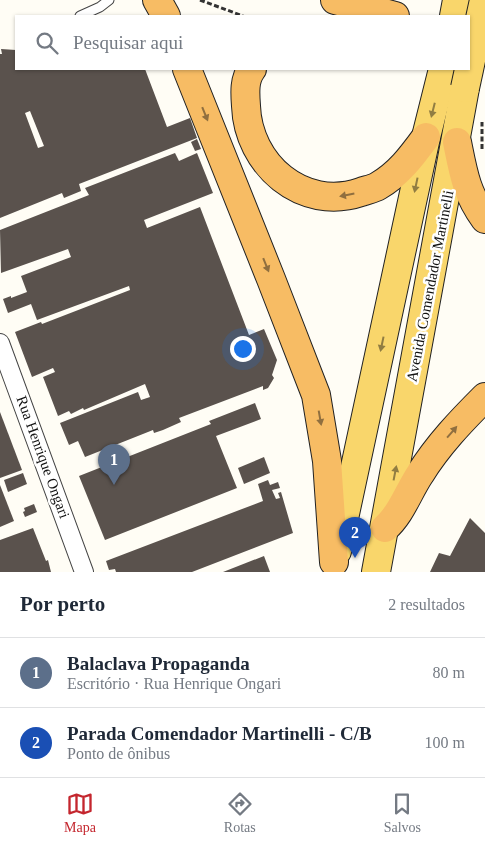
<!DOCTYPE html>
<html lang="pt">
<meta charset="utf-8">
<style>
body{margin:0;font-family:"Times New Roman",serif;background:#f2f2f3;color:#1f2937}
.you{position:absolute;left:242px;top:348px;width:18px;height:18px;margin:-12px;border:4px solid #fff;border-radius:50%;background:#1a73e8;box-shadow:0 0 0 8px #1a73e833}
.badge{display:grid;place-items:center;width:32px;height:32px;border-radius:50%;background:#c4262e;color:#fff;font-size:16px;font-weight:700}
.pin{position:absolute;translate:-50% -41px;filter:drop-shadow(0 1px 2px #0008)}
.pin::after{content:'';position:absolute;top:26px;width:18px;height:15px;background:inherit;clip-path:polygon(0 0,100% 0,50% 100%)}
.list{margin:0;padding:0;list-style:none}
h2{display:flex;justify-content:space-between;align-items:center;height:65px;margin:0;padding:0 20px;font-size:21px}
h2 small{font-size:16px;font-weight:400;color:#747a83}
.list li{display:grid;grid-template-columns:32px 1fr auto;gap:15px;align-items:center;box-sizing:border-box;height:70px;padding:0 20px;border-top:1px solid #e0e1e3}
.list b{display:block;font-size:19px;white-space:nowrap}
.list p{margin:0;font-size:16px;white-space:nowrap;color:#747a83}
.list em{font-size:16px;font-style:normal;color:#747a83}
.icon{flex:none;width:28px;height:28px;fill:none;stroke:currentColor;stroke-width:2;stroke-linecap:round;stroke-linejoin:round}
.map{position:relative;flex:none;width:485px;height:572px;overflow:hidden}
.search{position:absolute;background:#fff;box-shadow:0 1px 4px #0004;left:15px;right:15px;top:15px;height:55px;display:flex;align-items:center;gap:12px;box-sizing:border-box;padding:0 18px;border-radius:0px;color:#747a83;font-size:19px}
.sheet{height:205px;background:#fff}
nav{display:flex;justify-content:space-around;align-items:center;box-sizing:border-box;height:70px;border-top:1px solid #e0e1e3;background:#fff;font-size:14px;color:#747a83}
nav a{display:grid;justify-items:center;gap:2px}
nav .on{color:#c4262e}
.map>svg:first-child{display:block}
.building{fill:#5a524d;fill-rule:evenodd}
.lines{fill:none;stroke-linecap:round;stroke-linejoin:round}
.service-casing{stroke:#444;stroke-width:11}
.minor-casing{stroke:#444;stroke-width:20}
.primary-casing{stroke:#222;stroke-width:30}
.trunk-casing{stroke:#222;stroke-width:30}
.path{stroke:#333;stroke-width:3;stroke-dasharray:5 2.5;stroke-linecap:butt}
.service{stroke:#fff;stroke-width:9}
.minor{stroke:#fff;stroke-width:18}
.primary{stroke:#f9d66b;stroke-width:28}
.trunk{stroke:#f7bc64;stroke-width:28}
.primary-bridge-casing{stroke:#222;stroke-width:30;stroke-linecap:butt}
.primary-bridge{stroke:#f9d66b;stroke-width:28}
.oneway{fill:#917d42}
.oneway2{fill:#906f3f}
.labels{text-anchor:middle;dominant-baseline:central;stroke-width:5;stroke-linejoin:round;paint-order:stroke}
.street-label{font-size:15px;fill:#111;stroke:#fff}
</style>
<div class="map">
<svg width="485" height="572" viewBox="0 0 485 572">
<rect width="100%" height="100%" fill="#fffdf5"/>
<!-- building -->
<g class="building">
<path d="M1 49 16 50V69H145L167 127 190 118 197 138 79 184 81 191 64 198 62 193 0 218V54H2ZM30 111 44 146 38 148 25 113Z"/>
<polygon points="197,139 201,149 195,151 191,142"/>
<polygon points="175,153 179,161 197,153 213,193 144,220 147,228 200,207 249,335 264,329 277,360 272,375 274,378 268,388 263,390 263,386 179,418 181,422 163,430 154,433 153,430 85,457 78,441 69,445 60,423 138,392 141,400 150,397 145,384 84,410 83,408 71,414 69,411 58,416 43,377 55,372 53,368 32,377 15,332 41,322 42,324 130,290 129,286 37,320 31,304 8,313 3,299 11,296 11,298 27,292 21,276 71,257 68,249 1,273 0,230 89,195 85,188"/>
<polygon points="255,403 261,419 216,436 237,488 105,540 79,476 211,424 209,421"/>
<polygon points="0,412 22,470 0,478"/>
<polygon points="264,457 270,473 244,484 238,468"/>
<polygon points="23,473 27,484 8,492 4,480"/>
<polygon points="268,480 270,485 278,482 280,488 272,490 276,499 280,498 278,493 281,492 293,533 192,572 116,572 115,569 109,570 106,561 263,501 258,484"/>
<polygon points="0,485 14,521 0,527"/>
<polygon points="34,504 37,512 25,517 23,512 25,511 24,508"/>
<polygon points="470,518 485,533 485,572 430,572 439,553 450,556"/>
<polygon points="33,528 46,561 48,560 51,572 0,572 0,540"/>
<polygon points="264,556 270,572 223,572"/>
</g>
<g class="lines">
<!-- service casing -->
<g class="service-casing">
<polyline id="service" points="80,16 100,7 109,0"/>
</g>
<!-- minor casing -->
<g class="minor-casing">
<polyline id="minor" points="0,343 84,572"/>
</g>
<!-- primary casing -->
<g class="primary-casing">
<g id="primary">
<polyline points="454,16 457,0"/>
<polyline points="337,551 426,137 443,69"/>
<polyline points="376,572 465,88"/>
</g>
</g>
<!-- trunk casing -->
<g class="trunk-casing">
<g id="trunk">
<polyline points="157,0 166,16"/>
<polyline points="335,0 395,16"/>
<polyline points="187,69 271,279 316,395 327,461 334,562"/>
<path d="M252 69C244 79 245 93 246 106 248 164 302 212 361 192 366 190 373 189 378 186 399 174 412 156 426 137"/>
<path d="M457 142C463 172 466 193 485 219"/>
<path d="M385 528C401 514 408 492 420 474 438 445 461 421 485 397"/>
</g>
</g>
<!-- path -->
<g class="path">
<polyline points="200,0 243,16"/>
<polyline points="482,149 482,122"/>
</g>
<!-- service -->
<use href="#service" class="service"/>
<!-- minor -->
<use href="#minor" class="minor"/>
<!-- primary -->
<use href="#primary" class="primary"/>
<!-- trunk -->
<use href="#trunk" class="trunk"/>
<!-- primary-bridge casing -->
<g class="primary-bridge-casing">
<polyline id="primary-bridge" points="465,88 484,0"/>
</g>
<!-- primary-bridge -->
<use href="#primary-bridge" class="primary-bridge"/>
</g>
<!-- one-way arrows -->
<defs><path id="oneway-solid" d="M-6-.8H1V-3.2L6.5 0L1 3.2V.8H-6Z" transform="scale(1.25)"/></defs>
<g class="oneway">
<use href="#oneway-solid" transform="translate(433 110) rotate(104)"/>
<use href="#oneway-solid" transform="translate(416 185) rotate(102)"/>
<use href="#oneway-solid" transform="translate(382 344) rotate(102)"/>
<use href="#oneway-solid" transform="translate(395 473) rotate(-79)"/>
</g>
<g class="oneway2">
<use href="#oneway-solid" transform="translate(205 114) rotate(68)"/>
<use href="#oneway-solid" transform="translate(347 195) rotate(169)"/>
<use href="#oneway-solid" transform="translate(266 265) rotate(68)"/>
<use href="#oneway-solid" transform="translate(320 418) rotate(80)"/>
<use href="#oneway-solid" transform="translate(452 432) rotate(-49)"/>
</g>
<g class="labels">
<!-- street labels -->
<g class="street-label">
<text transform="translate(430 286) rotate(-79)">Avenida Comendador Martinelli</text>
<text transform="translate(43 457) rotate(70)">Rua Henrique Ongari</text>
</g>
</g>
</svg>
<div class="you"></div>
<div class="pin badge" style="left:114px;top:485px;background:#5c6f8a">1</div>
<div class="pin badge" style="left:355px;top:558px;background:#1a4fb4">2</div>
<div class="search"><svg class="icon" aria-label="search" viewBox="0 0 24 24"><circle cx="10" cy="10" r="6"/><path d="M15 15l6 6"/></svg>Pesquisar aqui</div>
</div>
<section class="sheet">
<h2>Por perto<small>2 resultados</small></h2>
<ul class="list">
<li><span class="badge" style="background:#5c6f8a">1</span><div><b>Balaclava Propaganda</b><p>Escritório · Rua Henrique Ongari</p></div><em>80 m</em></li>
<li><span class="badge" style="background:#1a4fb4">2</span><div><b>Parada Comendador Martinelli - C/B</b><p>Ponto de ônibus</p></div><em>100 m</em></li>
</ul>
</section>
<nav>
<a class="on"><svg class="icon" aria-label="map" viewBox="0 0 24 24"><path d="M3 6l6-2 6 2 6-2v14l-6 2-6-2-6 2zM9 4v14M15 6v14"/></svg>Mapa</a>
<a><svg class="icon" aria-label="directions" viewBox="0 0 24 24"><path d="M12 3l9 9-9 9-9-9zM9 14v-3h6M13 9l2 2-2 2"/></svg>Rotas</a>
<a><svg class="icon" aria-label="saved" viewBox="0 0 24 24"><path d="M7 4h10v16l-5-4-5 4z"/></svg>Salvos</a>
</nav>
